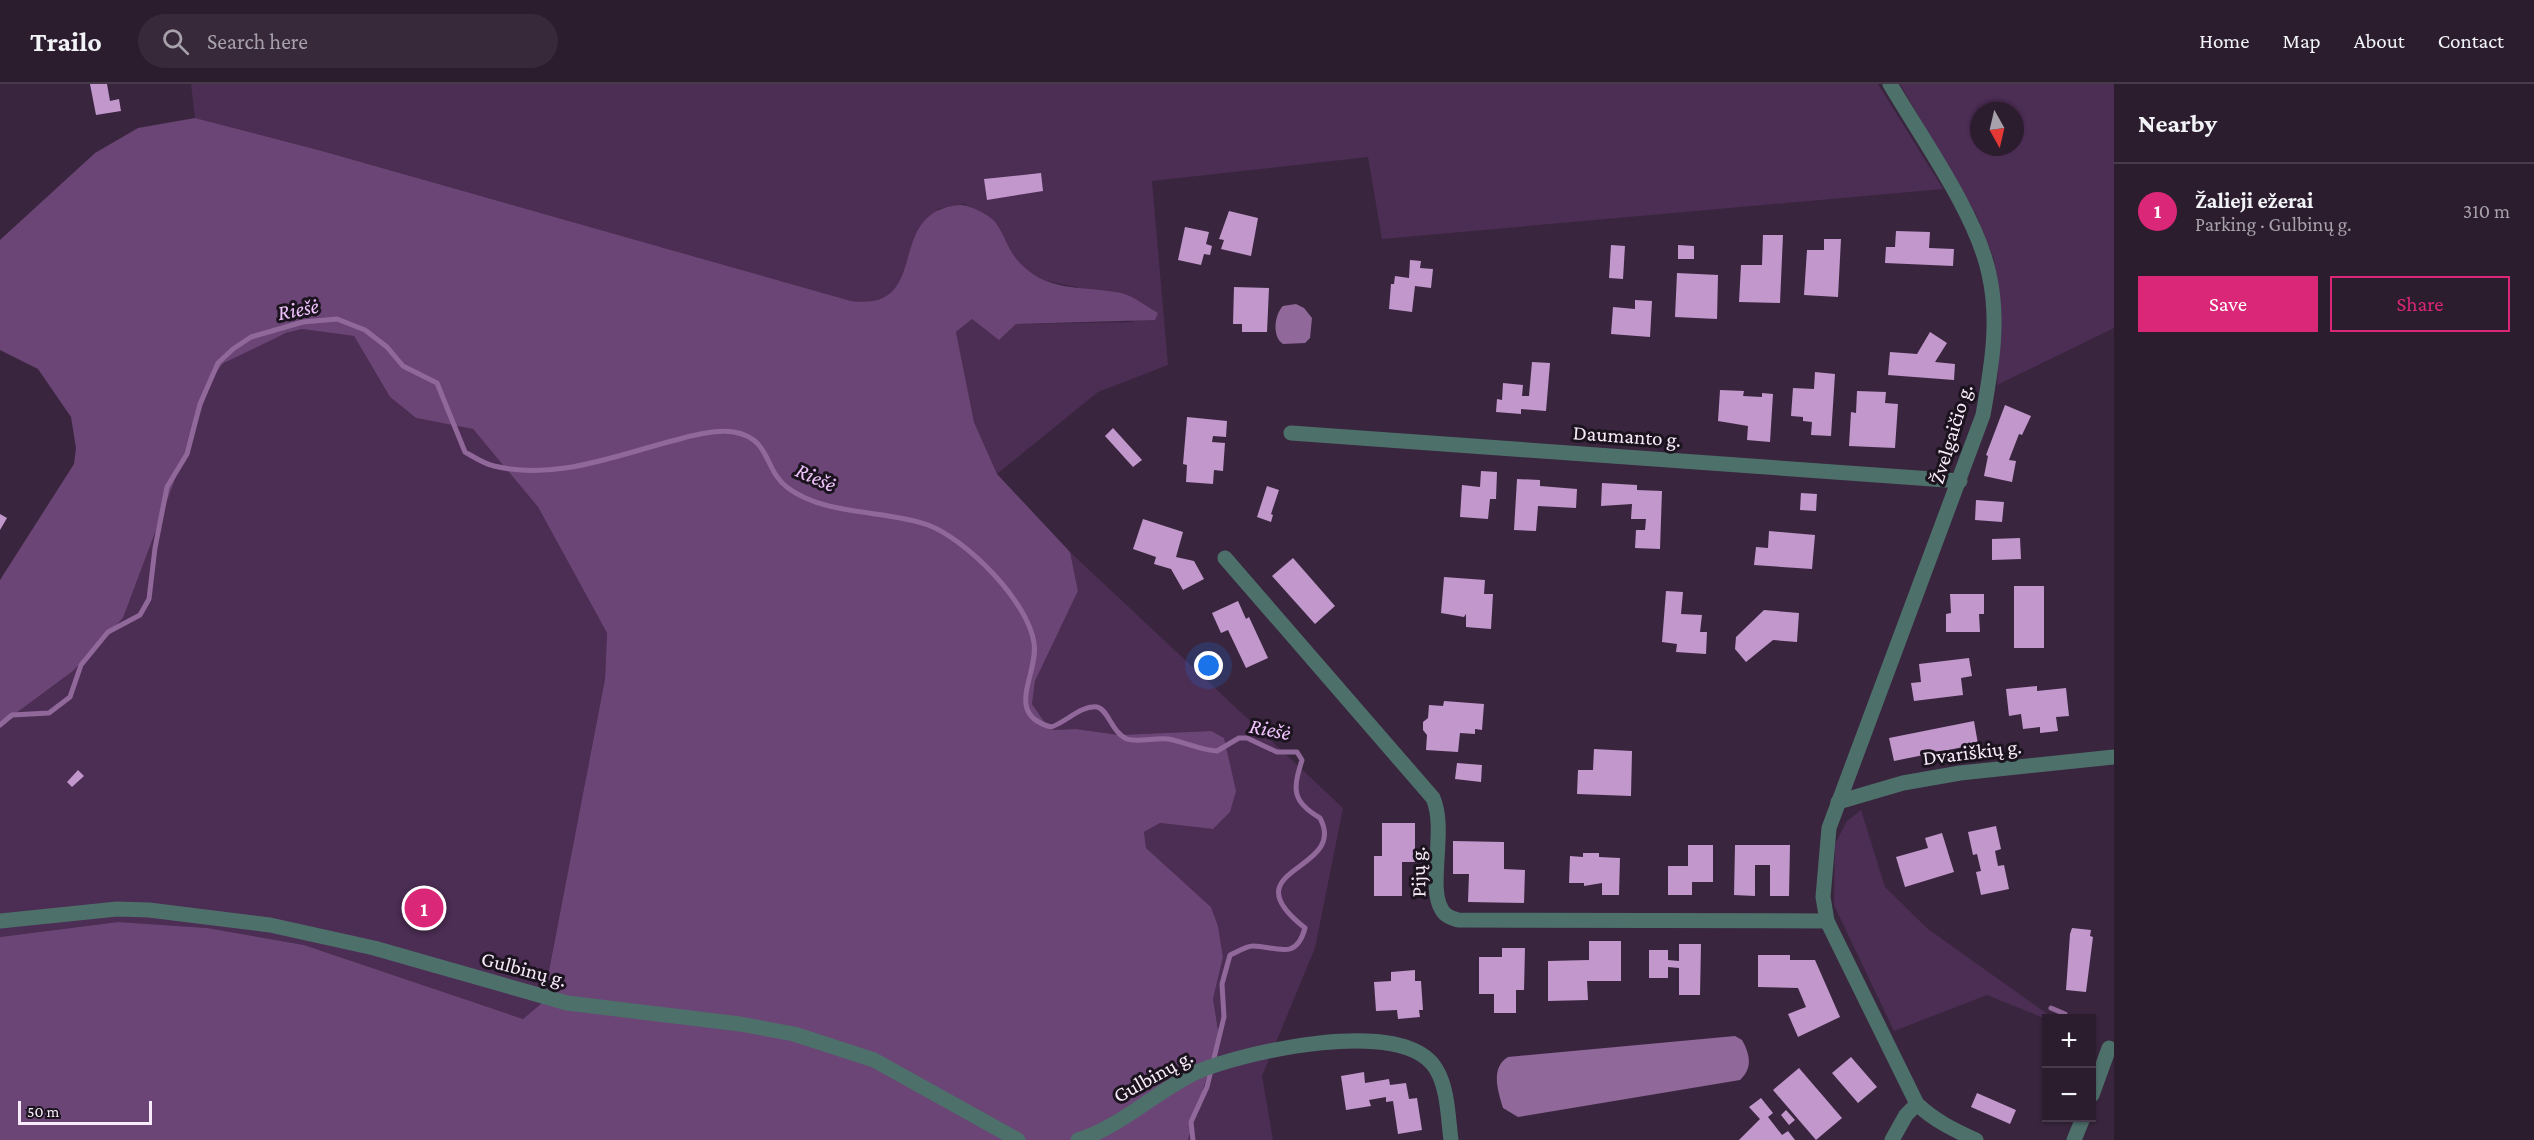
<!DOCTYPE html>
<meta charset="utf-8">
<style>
body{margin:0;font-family:"Crimson Pro",serif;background:#37293a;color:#f1f3f6}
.controls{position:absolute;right:18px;bottom:18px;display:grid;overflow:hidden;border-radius:0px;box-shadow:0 2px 4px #0004}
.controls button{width:54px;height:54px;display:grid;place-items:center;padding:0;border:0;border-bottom:2px solid #473a4a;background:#2b1c2e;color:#f1f3f6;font:30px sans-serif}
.compass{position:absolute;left:1970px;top:18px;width:54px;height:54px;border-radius:50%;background:#2b1c2e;box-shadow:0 2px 4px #0004;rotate:172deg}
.scale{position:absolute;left:18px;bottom:15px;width:134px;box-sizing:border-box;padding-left:6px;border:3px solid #f8ebfb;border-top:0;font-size:16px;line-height:21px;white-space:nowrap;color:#f8ebfb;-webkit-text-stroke:4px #1b131e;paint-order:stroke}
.you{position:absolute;left:1209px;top:582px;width:21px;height:21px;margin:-15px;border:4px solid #fff;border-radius:50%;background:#1a73e8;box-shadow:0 0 0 9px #1a73e833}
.badge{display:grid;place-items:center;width:39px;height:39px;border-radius:50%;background:#db2777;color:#fff;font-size:20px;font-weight:700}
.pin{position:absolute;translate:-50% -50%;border:3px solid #fff;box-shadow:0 2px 6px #0006}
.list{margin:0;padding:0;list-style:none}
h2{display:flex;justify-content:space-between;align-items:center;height:78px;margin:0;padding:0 24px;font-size:26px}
h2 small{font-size:20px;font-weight:400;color:#a6a1aa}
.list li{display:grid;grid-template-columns:39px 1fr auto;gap:18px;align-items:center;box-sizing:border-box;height:96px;padding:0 24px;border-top:2px solid #473a4a}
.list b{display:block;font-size:22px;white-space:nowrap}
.list p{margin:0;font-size:20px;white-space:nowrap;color:#a6a1aa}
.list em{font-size:20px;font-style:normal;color:#a6a1aa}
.actions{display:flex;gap:12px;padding:18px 24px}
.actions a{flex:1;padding:14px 0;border:2px solid #db2777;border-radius:0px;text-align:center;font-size:21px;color:#db2777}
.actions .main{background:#db2777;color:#fff}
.icon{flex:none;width:33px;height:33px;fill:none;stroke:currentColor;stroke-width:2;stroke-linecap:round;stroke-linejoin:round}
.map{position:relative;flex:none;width:2114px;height:1056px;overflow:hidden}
header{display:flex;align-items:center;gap:36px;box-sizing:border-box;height:84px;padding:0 30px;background:#2b1c2e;border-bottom:2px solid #473a4a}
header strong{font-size:28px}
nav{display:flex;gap:33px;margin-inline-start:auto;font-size:21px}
.search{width:420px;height:54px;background:#37293a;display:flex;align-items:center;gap:15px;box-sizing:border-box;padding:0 21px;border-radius:33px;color:#a6a1aa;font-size:22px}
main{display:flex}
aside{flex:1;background:#2b1c2e}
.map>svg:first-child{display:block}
.green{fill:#4c2d54;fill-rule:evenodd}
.forest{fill:#6b4575}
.water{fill:#90689a}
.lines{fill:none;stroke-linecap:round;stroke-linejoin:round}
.stream{stroke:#90689a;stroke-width:5}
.building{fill:#c197cc}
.minor{stroke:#4e706b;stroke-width:15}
.labels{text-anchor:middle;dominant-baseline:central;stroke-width:6;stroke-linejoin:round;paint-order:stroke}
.street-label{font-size:21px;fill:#f8ebfb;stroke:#1b131e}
.water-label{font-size:22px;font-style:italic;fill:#f1c3fe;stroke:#1b131e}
</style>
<header>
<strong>Trailo</strong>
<div class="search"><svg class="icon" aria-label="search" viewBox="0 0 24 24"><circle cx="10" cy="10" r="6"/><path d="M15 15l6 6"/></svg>Search here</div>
<nav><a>Home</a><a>Map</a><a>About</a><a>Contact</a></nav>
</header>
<main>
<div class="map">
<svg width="2114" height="1056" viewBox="0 0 2114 1056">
<rect width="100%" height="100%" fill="#39263e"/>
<!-- green -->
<g class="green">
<polygon points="191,0 1878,0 1943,105 1382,155 1368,73 1152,97 1168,281 1098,308 997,390 974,338 956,248 972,235 1016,240 1134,238 1076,203 1042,196 1023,183 1008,166 995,137 964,120 938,125 907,177 898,203 884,214 868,219 851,217 322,67 195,34"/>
<path d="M1900 0H2114V244L1997 301 2001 235 1994 175 1976 130ZM1979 27H2015V63H1979Z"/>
<path d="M302 245 354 252 390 313 416 334 473 345 538 423 607 549 605 595 543 918 523 935 304 861 207 844 118 838 0 853V641L73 587 123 534 215 289C231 269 277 251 302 245Z"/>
<polygon points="1070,468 1343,724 1315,864 1262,992 1273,1056 1188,1056 1219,952 1213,915 1223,873 1218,842 1211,823 1146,764 1144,748 1160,739 1213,745 1211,647 1119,651 1076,645 1050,646 1032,620 1035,597 1078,507"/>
<polygon points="1861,726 1885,803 1928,845 2053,934 2046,935 1987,911 1894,947 1834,821 1835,760 1847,737"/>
</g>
<!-- forest -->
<path class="forest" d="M195 34 322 67 851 217C934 228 882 127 960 121 968 120 992 132 996 139 1011 162 1007 171 1033 190 1057 207 1093 203 1121 209 1134 212 1147 223 1158 229L1155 236 1016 240 999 256 972 235 956 248 974 338 997 390 1070 468 1078 507 1035 597 1032 620 1050 646 1076 645 1119 651 1211 647 1224 654 1236 707 1230 728 1213 745 1160 739 1144 748 1146 764 1211 823 1218 842 1223 873 1213 915 1219 952 1188 1056H0V853L118 838 207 844 304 861 523 935 543 918 605 595 607 549 538 423 473 345 416 334 390 313 354 252 302 245 286 249 224 279 215 289 123 534 73 587 0 641V496L74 380 76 364 71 333 38 285 0 266V156L95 69 138 44Z"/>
<!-- water -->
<g class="water">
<path d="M1296 220 1304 224 1312 234 1310 254 1305 259 1283 260C1272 253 1274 231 1283 222Z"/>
<path d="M1735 952 1742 956C1750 970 1753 984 1740 996L1518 1033 1503 1024C1498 1007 1490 984 1508 973Z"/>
</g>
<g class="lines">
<!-- stream -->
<g class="stream">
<path d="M0 641 12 631 49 629 70 613 81 581 108 548 140 531 149 515 155 464 167 403 187 370 200 320 218 279 233 265 251 253 303 238 337 235 365 246 387 263 403 282 437 299 465 368C474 373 484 380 494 382 557 397 616 371 676 356 693 351 716 345 734 348 772 355 763 386 788 404 825 432 888 426 928 441 966 455 1028 517 1034 559 1039 590 1003 630 1051 643 1065 639 1081 621 1097 623 1108 625 1112 649 1127 655 1138 659 1156 653 1168 655 1185 658 1200 666 1217 667L1239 654H1247L1277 668H1297L1302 676C1293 705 1291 717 1320 734 1349 788 1227 783 1305 844 1296 878 1276 862 1253 862 1246 862 1237 868 1230 871L1222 900 1224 933 1207 1003 1191 1038 1193 1056"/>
<polyline points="2051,924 2065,930"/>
</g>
</g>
<!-- building -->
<g class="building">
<polygon points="90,0 107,0 110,17 119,15 121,27 96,31"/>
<polygon points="1041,89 1043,107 987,116 984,95"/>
<polygon points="1229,127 1258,134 1251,172 1221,165 1224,156 1219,155"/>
<polygon points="1185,143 1209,148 1206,160 1212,162 1210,171 1204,170 1201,181 1178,176"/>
<polygon points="1896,147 1930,148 1929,164 1954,165 1953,182 1885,179 1886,163 1895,163"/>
<polygon points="1763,151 1783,151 1780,219 1739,218 1741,181 1762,181"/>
<polygon points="1824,155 1841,155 1838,213 1804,211 1807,166 1824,166"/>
<polygon points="1611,161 1625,162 1623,195 1609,194"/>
<polygon points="1678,161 1694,162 1694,175 1678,175"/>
<polygon points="1410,176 1421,177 1420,184 1433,185 1431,204 1415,202 1412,228 1389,225 1391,200 1394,200 1395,192 1409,194"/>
<polygon points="1677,189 1718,191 1717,235 1675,233"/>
<polygon points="1234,203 1269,204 1267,248 1242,248 1242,240 1233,240"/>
<polygon points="1635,216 1652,217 1650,253 1611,250 1613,223 1635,225"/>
<polygon points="1930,248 1947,259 1935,278 1955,280 1954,296 1888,291 1890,268 1917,270"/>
<polygon points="1532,278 1550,279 1546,327 1521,325 1521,330 1496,328 1497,315 1502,316 1503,299 1523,301 1522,312 1529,312"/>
<polygon points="1815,288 1835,290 1831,352 1811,351 1812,338 1803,337 1803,333 1791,332 1793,304 1814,305"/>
<polygon points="1720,306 1744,307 1743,312 1762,313 1762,309 1773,310 1770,358 1747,356 1748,342 1718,337"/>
<polygon points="1857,307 1886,308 1885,319 1898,320 1895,364 1849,362 1851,328 1856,329"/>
<polygon points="2005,321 2031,332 2022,351 2019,350 2009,376 2016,377 2012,398 1984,392 1988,372 1986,371"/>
<polygon points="1187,333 1227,337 1226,353 1213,352 1212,358 1225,359 1223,387 1214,386 1213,400 1186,398 1187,381 1183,380"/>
<polygon points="1113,344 1142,376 1133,383 1105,352"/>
<polygon points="1481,387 1497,388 1496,415 1490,415 1488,435 1460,433 1462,401 1480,403"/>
<polygon points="1517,395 1540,396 1540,402 1577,405 1576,424 1538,422 1536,447 1514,446"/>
<polygon points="1602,399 1637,401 1637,406 1662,407 1660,465 1635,464 1636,446 1645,446 1646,435 1631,435 1632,420 1601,422"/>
<polygon points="1267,402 1279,406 1271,430 1273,431 1271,438 1257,433"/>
<polygon points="1801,409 1817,410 1816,427 1800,426"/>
<polygon points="1976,416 2004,418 2002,438 1975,436"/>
<polygon points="0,430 7,434 0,446"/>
<polygon points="1143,435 1183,448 1176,473 1194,477 1204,495 1183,506 1171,485 1154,480 1156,473 1133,465"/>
<polygon points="1769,447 1815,451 1812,485 1754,481 1756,463 1768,464"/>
<polygon points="2020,454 2021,475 1992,476 1992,455"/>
<polygon points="1293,474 1335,522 1315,540 1272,492"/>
<polygon points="1444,493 1485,496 1484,510 1493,510 1491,545 1466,543 1466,530 1464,533 1441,529"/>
<rect x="2014" y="502" width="30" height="62"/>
<polygon points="1666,507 1683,508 1681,530 1702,531 1700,548 1707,548 1706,570 1676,568 1677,560 1662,558"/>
<polygon points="1950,510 1984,510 1984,530 1979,530 1980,548 1946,548 1946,530 1951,529"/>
<polygon points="1238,517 1246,535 1249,533 1268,574 1246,584 1228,546 1221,549 1212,529"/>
<polygon points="1764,526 1799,529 1797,558 1773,556 1746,578 1735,565 1736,553"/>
<polygon points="1969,574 1972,592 1961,594 1963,611 1914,617 1911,599 1921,598 1919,580"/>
<polygon points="2037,602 2037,607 2066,604 2069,632 2056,633 2058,647 2040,649 2040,643 2023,645 2021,630 2009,632 2006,605"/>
<polygon points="1444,617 1484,620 1482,646 1475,645 1475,650 1460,649 1458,668 1426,666 1427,651 1423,646 1423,638 1428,634 1429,621 1443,622"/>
<polygon points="1974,637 1978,660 1894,677 1889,654"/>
<polygon points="1594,665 1632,667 1631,712 1577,710 1578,686 1593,686"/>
<polygon points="1457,679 1482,681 1481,698 1455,695"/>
<polygon points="78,686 84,692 72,703 67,698"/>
<polygon points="1382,739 1415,739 1415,778 1402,778 1402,812 1374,812 1374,772 1382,772"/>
<polygon points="1996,742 2001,765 1995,767 1998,782 2004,781 2009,805 1981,811 1976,788 1981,787 1977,770 1973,771 1968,748"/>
<polygon points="1942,749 1954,788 1905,803 1896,773 1928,764 1925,754"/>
<polygon points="1453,757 1504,758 1504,785 1525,786 1524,819 1468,818 1469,790 1453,790"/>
<polygon points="1688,761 1713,761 1713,798 1692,798 1692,811 1668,811 1668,782 1688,782"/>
<polygon points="1735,761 1790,761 1789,812 1770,812 1770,781 1755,781 1755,812 1734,811"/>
<polygon points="1583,769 1599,769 1599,773 1620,774 1619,811 1602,811 1602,799 1584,802 1584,799 1569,799 1570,772 1583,773"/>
<polygon points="2072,844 2091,846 2090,852 2093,853 2086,908 2066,906 2070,850"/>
<polygon points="1589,857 1621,857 1621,897 1587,897 1588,916 1548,917 1548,877 1589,876"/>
<polygon points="1679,860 1701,860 1700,911 1679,911 1679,884 1668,883 1668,894 1649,894 1649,866 1668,866 1668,876 1679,877"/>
<polygon points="1502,864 1525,864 1524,906 1516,906 1516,929 1494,929 1494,910 1479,910 1479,873 1502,873"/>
<polygon points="1758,871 1790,871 1790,876 1815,876 1840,933 1798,953 1788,930 1806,923 1798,904 1758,903"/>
<polygon points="1415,886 1415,897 1421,897 1423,926 1419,926 1420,933 1398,935 1397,926 1376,927 1374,898 1391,897 1391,888"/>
<polygon points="1851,973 1877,1003 1858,1019 1832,989"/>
<polygon points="1799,984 1842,1034 1816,1056 1773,1006"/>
<polygon points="1364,988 1365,999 1389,995 1390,1001 1406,999 1409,1015 1417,1014 1422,1046 1398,1050 1393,1017 1386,1018 1386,1013 1369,1016 1371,1022 1346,1026 1341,992"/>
<polygon points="1977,1009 2016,1026 2010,1040 1971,1023"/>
<polygon points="1761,1014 1773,1029 1768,1033 1782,1051 1788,1047 1795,1056 1739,1056 1760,1035 1749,1023"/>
<polygon points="1786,1026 1795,1036 1789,1041 1781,1031"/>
</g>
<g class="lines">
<!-- minor -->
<g class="minor">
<path d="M1890 0C1921 53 1977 131 1989 190 2000 238 1991 285 1983 331L1829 744 1823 813 1827 837 1917 1020C1935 1037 1954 1046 1976 1056"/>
<polyline points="1291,349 1960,397"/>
<path d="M1225 474 1433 714C1447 745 1427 804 1442 826 1445 832 1452 834 1458 836L1827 837"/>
<polyline points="1838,718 1903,699 1960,689 2114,673"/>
<polyline points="0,837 117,825 149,826 270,841 374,864 567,919 740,940 794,950 874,976 1018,1056"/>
<polyline points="2092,1011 2109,964"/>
<path d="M1078 1056C1121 1043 1156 1007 1197 988 1243 968 1404 931 1436 985 1448 1004 1448 1034 1451 1056"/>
<polyline points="1892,1056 1906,1031 1917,1020"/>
<polyline points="2074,1056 2083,1034"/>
</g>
</g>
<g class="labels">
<!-- street labels -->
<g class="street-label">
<text transform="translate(1951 350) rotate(-73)">Žvelgaičio g.</text>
<text transform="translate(1627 352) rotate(4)">Daumanto g.</text>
<text transform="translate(1972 668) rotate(-7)">Dvariškių g.</text>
<text transform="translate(1418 788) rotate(-91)">Pijų g.</text>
<text transform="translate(524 885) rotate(15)">Gulbinų g.</text>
<text transform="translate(1153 992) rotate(-29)">Gulbinų g.</text>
</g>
<!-- water labels -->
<g class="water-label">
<text transform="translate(298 225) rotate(-11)">Riešė</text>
<text transform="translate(816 393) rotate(24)">Riešė</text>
<text transform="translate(1270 645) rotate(11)">Riešė</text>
</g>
</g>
</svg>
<div class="controls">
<button>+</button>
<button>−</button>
</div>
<svg class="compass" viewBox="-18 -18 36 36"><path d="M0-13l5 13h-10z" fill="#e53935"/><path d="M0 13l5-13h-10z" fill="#a6a1aa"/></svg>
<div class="scale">50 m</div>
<div class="you"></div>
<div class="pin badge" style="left:424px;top:824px">1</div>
</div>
<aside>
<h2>Nearby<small></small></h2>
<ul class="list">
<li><span class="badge">1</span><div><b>Žalieji ežerai</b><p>Parking · Gulbinų g.</p></div><em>310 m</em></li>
</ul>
<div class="actions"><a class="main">Save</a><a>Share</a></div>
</aside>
</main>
